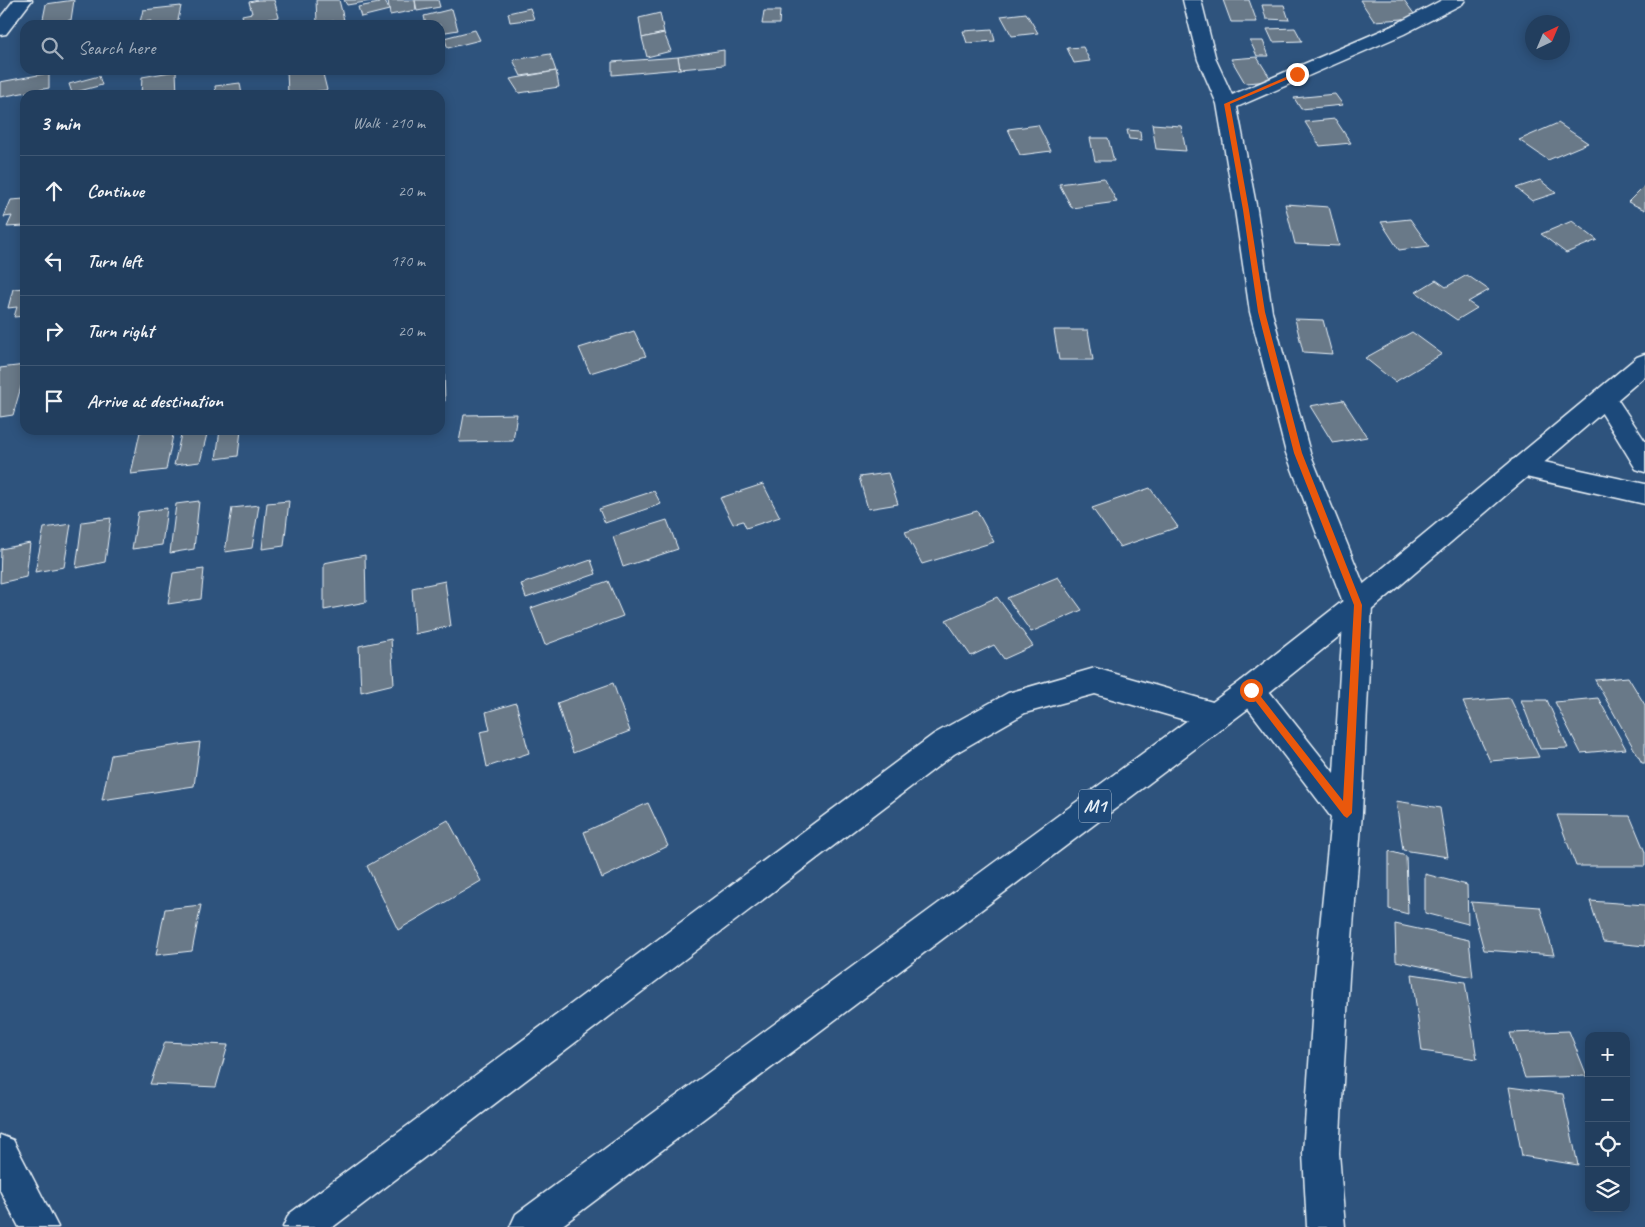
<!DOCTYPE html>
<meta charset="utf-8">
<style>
body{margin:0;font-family:Caveat,sans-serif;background:#2e4967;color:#f1f3f6}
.controls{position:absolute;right:15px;bottom:15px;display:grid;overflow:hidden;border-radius:10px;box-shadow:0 2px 12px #0003}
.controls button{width:45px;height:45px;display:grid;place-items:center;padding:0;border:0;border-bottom:1px solid #3f5773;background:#223e5e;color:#f1f3f6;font:25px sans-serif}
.compass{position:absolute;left:1525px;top:15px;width:45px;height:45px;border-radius:50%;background:#223e5e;box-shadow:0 2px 12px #0003;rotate:44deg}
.stop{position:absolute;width:15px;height:15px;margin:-11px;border:4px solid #ea580c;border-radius:50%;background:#fff}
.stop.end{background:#ea580c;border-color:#fff;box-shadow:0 1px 5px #0008}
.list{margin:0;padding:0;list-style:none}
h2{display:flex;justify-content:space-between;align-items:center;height:65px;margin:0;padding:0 20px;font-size:21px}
h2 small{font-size:16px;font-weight:400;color:#a2aebc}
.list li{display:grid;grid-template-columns:32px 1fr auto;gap:15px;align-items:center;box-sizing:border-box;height:70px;padding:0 20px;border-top:1px solid #3f5773}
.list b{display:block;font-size:19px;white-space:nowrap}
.list em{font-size:16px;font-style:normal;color:#a2aebc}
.icon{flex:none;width:28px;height:28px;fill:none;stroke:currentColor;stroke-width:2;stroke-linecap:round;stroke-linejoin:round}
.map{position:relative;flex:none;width:1645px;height:1227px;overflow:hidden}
.search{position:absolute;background:#223e5e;box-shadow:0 2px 12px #0003;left:20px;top:20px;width:425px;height:55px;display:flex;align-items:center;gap:12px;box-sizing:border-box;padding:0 18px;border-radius:15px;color:#a2aebc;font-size:19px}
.panel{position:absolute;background:#223e5e;box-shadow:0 2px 12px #0003;left:20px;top:90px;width:425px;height:345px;border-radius:15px}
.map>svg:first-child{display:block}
.building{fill:#697988;stroke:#e8f1f8}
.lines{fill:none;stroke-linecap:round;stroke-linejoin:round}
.street-casing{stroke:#e8f1f8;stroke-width:3}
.highway-casing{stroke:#e8f1f8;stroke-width:3}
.street{fill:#1f4a7a;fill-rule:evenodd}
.highway{fill:#1f4a7a;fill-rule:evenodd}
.route{fill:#ea580c}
.labels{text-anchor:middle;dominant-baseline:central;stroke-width:4;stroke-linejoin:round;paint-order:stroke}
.shield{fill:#1f4a7a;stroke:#acbfd2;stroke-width:1}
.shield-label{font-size:19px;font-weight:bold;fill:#e8f1f8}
</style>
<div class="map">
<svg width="1645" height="1227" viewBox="0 0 1645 1227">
<rect width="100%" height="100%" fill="#2e537d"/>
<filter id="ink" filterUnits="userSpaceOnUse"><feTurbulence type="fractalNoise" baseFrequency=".02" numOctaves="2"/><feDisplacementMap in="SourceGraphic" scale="10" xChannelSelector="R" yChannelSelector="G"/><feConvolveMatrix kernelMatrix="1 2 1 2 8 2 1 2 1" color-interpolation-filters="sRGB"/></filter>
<g filter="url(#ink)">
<!-- building -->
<g class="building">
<polygon points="74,0 71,20 42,24 46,4"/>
<polygon points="258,0 274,0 279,17 244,24 242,15 252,13 249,2"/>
<polygon points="316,0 339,0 344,20 317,23"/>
<polygon points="344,0 377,0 347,5"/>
<polygon points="377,0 385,0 389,10 361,17 358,7 379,3"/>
<polygon points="388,0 415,0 416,10 390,15"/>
<polygon points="415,0 438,0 440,7 417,11"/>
<polygon points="1223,0 1249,0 1257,22 1231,22"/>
<polygon points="1360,0 1404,0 1417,18 1374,21"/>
<polygon points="1262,5 1284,5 1289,20 1266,19"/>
<polygon points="181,6 177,25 150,25 151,21 140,22 143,10"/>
<polygon points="530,8 534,19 510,22 508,13"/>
<polygon points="452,9 458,30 440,33 440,25 426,25 424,16"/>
<polygon points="764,11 780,11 779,24 762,24"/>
<polygon points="660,13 664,33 642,38 639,18"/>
<polygon points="1026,13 1038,33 1012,36 1001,16"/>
<polygon points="1295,28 1302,41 1273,42 1267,29"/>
<polygon points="992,29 995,41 967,43 963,31"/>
<polygon points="475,30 480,40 448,48 444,38"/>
<polygon points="664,33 671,51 647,57 642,38"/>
<polygon points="1250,41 1263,41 1269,56 1257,56"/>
<polygon points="1083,47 1090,61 1074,63 1067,48"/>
<polygon points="724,50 724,65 680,69 678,57"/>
<polygon points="550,54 556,71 521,76 513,60"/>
<polygon points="678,57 680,69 612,75 612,62"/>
<polygon points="1257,57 1272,81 1245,83 1231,59"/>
<polygon points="287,70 322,70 327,90 288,95"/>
<polygon points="176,71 177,95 141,95 142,77"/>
<polygon points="556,71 559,87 519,93 510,79"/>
<polygon points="49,73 49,88 0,97 0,82"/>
<polygon points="99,76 102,85 72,93 69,84"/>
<polygon points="240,83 242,95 216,95 215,86"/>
<polygon points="1335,94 1343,105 1301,109 1294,98"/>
<polygon points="1335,119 1351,143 1320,146 1305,122"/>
<polygon points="1558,123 1588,143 1548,160 1519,140"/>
<polygon points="1152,124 1181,126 1186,151 1156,149"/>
<polygon points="1038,125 1051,151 1020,155 1008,129"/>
<polygon points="1127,130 1140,131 1141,140 1129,139"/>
<polygon points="1090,138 1108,138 1114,161 1095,161"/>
<polygon points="1104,178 1117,202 1072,208 1059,184"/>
<polygon points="1540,180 1556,193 1532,201 1516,188"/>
<polygon points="1644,186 1645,187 1645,210 1628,202"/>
<polygon points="25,199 25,226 7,227 12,216 4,217 11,200"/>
<polygon points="1285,204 1329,207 1339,246 1295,244"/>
<polygon points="1410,219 1429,246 1399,250 1381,222"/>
<polygon points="1572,221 1597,240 1566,253 1541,234"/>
<polygon points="1467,275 1489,290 1468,302 1477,308 1457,320 1416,292 1436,280 1446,287"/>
<polygon points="25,288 25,316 14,317 17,307 8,308 13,289"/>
<polygon points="1295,319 1323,320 1332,354 1303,352"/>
<polygon points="1054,330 1088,330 1093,360 1059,360"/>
<polygon points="634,331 646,356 590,373 579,348"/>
<polygon points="1412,332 1442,354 1395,382 1365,358"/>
<polygon points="25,365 25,373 13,415 0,417 0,368"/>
<polygon points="444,371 445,401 440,402 440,372"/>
<polygon points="1343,400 1367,437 1333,443 1310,406"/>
<polygon points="517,414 513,441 459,442 464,415"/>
<polygon points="154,430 174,430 166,470 131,474 140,432"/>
<polygon points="182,430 208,430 200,462 174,465"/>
<polygon points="220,430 241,430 238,456 216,459"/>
<polygon points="888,473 898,504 868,509 859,477"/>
<polygon points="763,484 780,517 746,528 743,521 733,524 720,498"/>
<polygon points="1150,488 1178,527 1120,547 1092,508"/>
<polygon points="654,491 661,504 605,523 599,509"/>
<polygon points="199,501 194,549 170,553 176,504"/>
<polygon points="289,501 284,546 262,549 267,503"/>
<polygon points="259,505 252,548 225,552 232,508"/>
<polygon points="167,508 162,545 132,549 138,512"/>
<polygon points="977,511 994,542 922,564 905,532"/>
<polygon points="111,518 105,562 76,568 82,522"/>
<polygon points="667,520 678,549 623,567 613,537"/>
<polygon points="71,524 64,567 35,572 44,528"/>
<polygon points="30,543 26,577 0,583 1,549"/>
<polygon points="365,555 366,602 324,610 324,563"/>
<polygon points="591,560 596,574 526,598 521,584"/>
<polygon points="204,569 201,599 168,604 173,573"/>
<polygon points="1058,577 1082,610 1031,632 1007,598"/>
<polygon points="445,581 451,626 415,634 412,588"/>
<polygon points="608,581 623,616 545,645 531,608"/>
<polygon points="997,597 1033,646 1004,659 994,645 971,656 946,620"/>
<polygon points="391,639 394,684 361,692 359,646"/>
<polygon points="1628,677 1645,705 1645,763 1642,763 1595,680"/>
<polygon points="613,683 630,731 573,753 557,703"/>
<polygon points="1510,698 1539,757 1490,761 1463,702"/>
<polygon points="1598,698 1626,749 1581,753 1555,702"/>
<polygon points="1521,700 1547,700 1568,748 1540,749"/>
<polygon points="516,703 529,753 487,767 480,732 490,730 486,712"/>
<polygon points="200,742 194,786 102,800 111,755"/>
<polygon points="1396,801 1440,808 1448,857 1403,850"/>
<polygon points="648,803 668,846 602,878 584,832"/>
<polygon points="1557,815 1630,816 1645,852 1645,866 1576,866"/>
<polygon points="448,820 481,881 398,930 367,866"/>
<polygon points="1389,851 1406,856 1408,914 1389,909"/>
<polygon points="1425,874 1467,885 1468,924 1425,913"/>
<polygon points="1590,901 1645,905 1645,946 1603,942"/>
<polygon points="1471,902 1540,907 1554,955 1484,950"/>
<polygon points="201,905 192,951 156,955 165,909"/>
<polygon points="1395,924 1469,940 1473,977 1396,961"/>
<polygon points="1412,974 1465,982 1477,1059 1422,1051"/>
<polygon points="1569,1031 1587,1076 1525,1078 1510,1033"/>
<polygon points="165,1042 228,1045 216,1087 150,1084"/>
<polygon points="1509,1087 1563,1094 1578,1165 1522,1156"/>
</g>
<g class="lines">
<!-- street casing -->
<g class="street-casing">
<g id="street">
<polygon points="14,0 32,0 6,34 0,35 0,18"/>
<polygon points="1183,0 1201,0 1216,60 1232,95 1392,26 1442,0 1465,0 1462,4 1404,34 1237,107 1257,210 1272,312 1310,453 1372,605 1362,813 1349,977 1339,1153 1345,1227 1307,1227 1303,1153 1315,977 1331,817 1241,699 1237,690 1241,681 1251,677 1261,681 1334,773 1344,605 1286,453 1250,312 1235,210 1217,104 1198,60"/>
<polygon points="1604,388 1612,391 1645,441 1645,472 1636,469 1592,397 1596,391"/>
<polygon points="1521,457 1645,484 1645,504 1512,474 1508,467 1512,460"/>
<polygon points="1095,668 1216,703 1226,707 1231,716 1226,725 1216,729 1095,694 1025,713 954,754 333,1227 283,1227 289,1214 934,734 1008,693"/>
<polygon points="0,1135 13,1140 58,1227 19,1227 0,1190"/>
</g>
</g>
<!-- highway casing -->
<g class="highway-casing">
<polygon id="highway" points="1645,354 1645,376 1368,613 1261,699 560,1227 510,1227 516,1214 1241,681 1348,597 1637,357"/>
</g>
<!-- street -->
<use href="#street" class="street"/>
<!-- highway -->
<use href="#highway" class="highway"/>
</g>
</g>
<!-- route -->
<polygon class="route" points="1295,73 1300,74 1230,104 1249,210 1265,312 1302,453 1362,605 1352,813 1347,818 1344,816 1247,690 1251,687 1254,688 1343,801 1354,605 1294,453 1258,312 1243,210 1224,104"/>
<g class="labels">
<!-- shield labels -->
<rect class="shield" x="1079" y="789.5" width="32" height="33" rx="4"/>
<g class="shield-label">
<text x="1095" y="806">M1</text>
</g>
</g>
</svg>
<div class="controls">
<button>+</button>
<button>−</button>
<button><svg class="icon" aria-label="locate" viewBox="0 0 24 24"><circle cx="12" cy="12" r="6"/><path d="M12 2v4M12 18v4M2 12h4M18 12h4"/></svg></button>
<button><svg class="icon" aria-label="layers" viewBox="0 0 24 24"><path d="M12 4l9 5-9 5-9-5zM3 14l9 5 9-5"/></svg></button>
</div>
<svg class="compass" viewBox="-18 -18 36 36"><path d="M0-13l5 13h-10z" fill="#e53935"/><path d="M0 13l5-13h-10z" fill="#a2aebc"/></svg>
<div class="stop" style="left:1251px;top:690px"></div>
<div class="stop end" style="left:1297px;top:74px"></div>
<div class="search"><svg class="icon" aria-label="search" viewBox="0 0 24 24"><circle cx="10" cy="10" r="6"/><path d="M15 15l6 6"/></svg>Search here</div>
<section class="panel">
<h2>3 min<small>Walk · 210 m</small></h2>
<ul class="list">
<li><svg class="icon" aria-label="ahead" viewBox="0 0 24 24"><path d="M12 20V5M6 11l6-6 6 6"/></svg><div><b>Continue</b></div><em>20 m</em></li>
<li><svg class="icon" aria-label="left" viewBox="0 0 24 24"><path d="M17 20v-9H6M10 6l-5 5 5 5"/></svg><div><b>Turn left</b></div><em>170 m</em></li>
<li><svg class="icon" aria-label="right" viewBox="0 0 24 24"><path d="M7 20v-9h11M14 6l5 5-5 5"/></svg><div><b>Turn right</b></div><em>20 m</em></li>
<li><svg class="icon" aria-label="arrive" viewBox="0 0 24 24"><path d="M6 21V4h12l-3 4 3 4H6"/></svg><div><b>Arrive at destination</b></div></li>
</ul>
</section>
</div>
